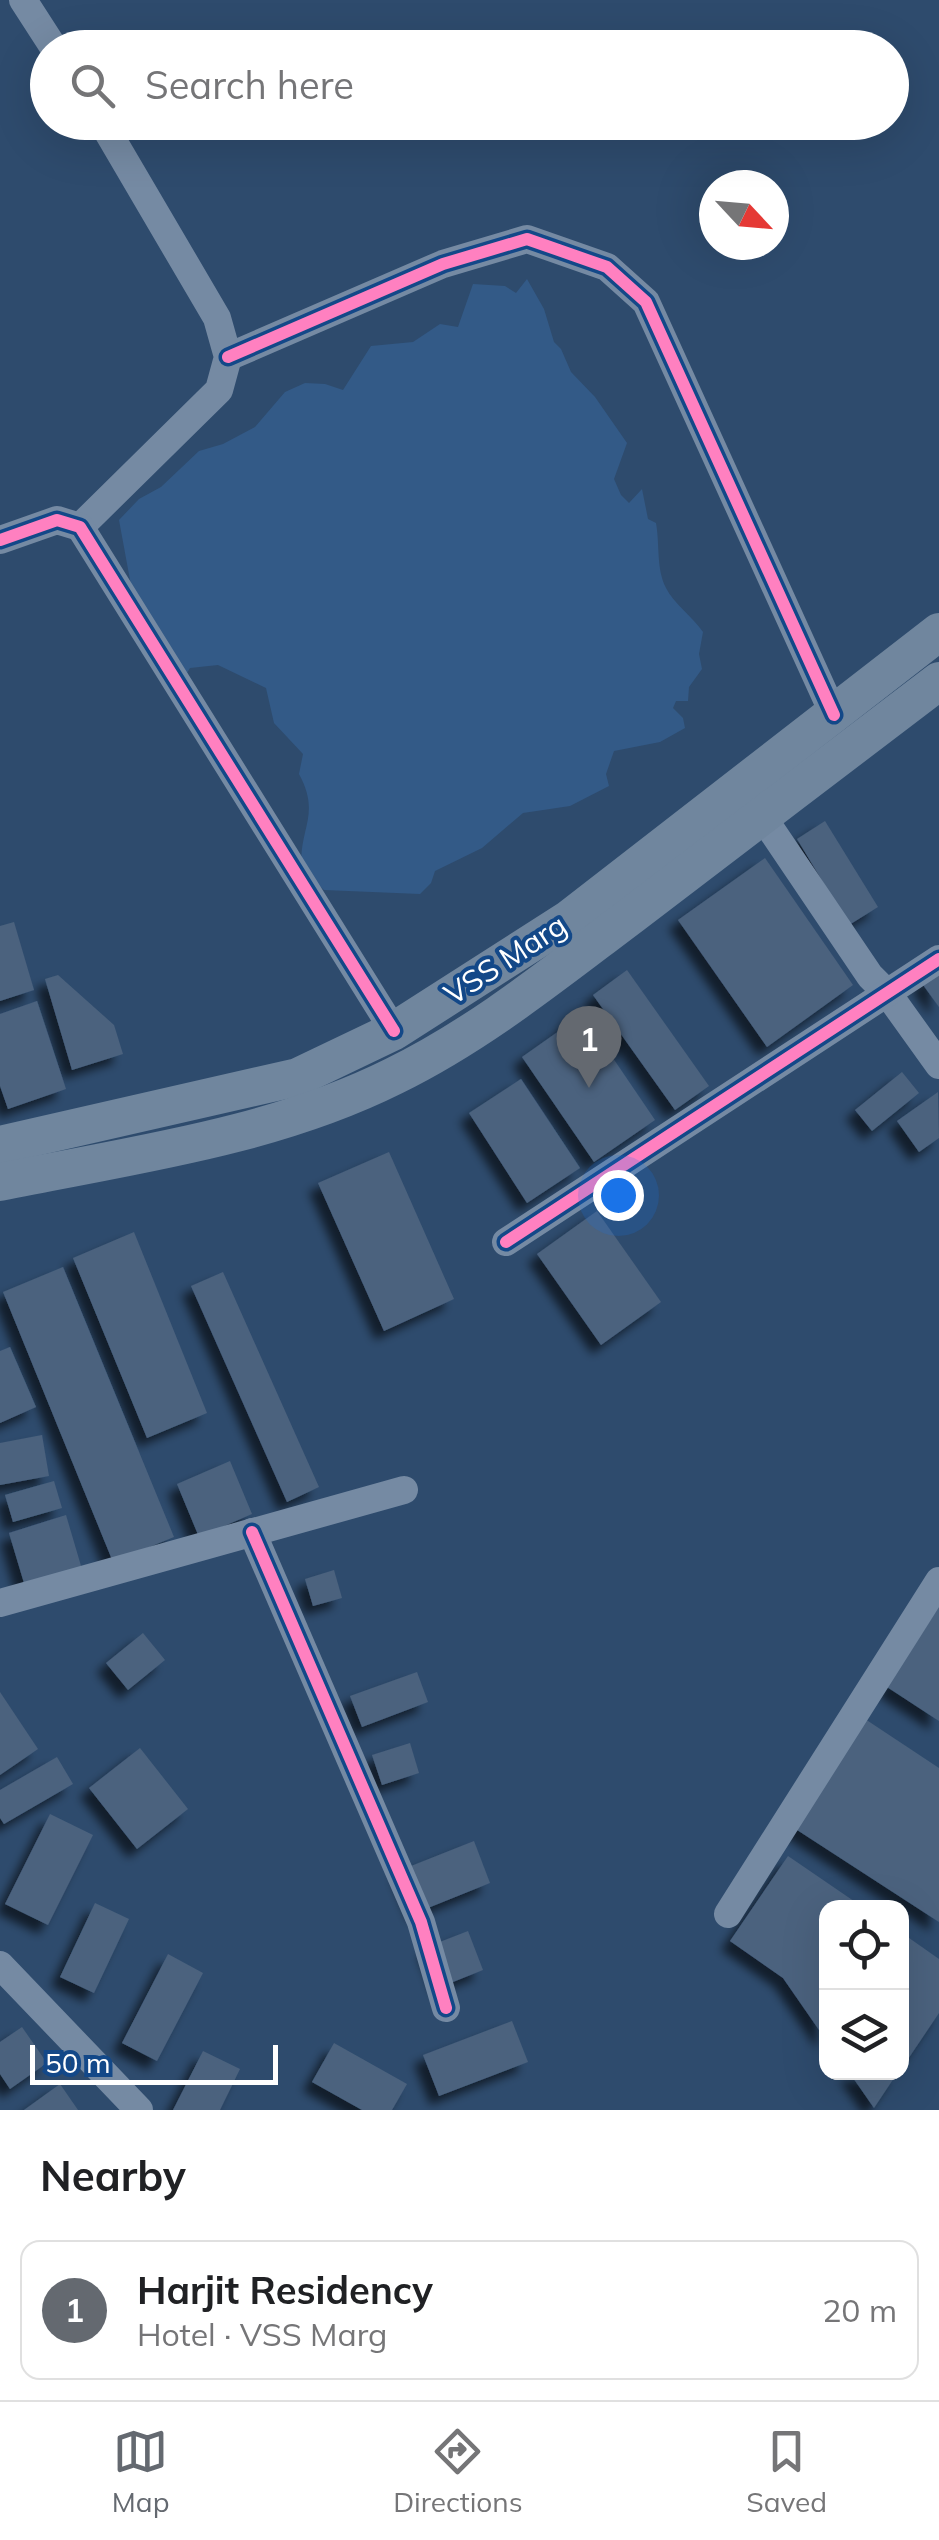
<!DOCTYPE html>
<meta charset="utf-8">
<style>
body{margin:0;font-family:Mulish,sans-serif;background:#f2f2f2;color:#202124}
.controls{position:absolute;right:30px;bottom:30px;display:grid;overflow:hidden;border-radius:20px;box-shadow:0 10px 40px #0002}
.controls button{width:90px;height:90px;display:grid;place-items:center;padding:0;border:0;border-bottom:2px solid #e0e0e0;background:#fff;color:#202124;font:50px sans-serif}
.compass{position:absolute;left:699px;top:170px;width:90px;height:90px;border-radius:50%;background:#fff;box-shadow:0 10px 40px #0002;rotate:116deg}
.scale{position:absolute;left:30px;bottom:25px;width:248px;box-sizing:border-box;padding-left:10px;border:5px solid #fff;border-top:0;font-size:28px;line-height:35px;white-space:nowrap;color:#fff;-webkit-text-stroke:8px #134888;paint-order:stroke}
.you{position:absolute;left:618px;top:1195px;width:35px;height:35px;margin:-25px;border:8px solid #fff;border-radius:50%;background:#1a73e8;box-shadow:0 0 0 15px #1a73e833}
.badge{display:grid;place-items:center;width:65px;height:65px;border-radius:50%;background:#646970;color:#fff;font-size:32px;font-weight:700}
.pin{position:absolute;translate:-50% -82px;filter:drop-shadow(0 2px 5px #0008)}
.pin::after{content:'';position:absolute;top:52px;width:35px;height:30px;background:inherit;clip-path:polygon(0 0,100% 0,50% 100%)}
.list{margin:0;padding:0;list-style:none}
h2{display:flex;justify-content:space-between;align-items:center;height:130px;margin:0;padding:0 40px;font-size:42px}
h2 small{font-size:32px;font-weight:400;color:#757577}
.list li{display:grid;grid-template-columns:65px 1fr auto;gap:30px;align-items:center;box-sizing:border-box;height:140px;margin:0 20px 20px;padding:0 20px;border:2px solid #e0e0e0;border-radius:20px}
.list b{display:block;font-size:38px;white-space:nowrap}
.list p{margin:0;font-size:32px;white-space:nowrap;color:#757577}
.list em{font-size:32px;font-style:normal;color:#757577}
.icon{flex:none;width:55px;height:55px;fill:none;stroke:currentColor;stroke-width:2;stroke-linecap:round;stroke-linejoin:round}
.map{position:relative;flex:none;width:939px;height:2110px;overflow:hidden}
.search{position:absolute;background:#fff;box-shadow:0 10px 40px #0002;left:30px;right:30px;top:30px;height:110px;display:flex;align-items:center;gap:25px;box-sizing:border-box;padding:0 35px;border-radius:55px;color:#757577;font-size:38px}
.sheet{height:290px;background:#fff}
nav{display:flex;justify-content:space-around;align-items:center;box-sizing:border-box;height:140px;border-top:2px solid #e0e0e0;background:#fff;font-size:28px;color:#757577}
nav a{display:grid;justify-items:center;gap:5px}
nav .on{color:#646970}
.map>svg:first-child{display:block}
.water{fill:#335a87}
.building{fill:#4b627e;filter:url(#shadow)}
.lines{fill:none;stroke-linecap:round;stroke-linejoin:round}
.street{stroke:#758aa3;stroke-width:28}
.secondary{stroke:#70869e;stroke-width:38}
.cycleway-casing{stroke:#134888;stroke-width:19}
.cycleway{stroke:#ff80c0;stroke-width:12}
.labels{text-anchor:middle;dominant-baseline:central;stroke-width:8;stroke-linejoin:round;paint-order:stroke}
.street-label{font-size:30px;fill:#fff;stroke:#134888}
</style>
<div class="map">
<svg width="939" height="2110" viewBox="0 0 939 2110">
<defs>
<filter id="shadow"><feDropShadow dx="-9" dy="9" stdDeviation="5" flood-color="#0009"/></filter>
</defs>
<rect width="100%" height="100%" fill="#2e4b6d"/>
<!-- water -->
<path class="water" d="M527 279 544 309 554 342 561 349 571 372 595 397 627 443 614 479 621 495 629 503 642 489 648 519 656 523C660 546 656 568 666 588 673 603 693 617 703 632L699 654 702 669 689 687 688 701H676L673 708 683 718 685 728 660 742 614 751 606 774 609 786 570 806 523 813 482 848 435 871 431 883 420 894 324 890 302 870C297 830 322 816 299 774L303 754 274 723 266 688 218 665 190 668 178 688 137 618 119 520 139 499 161 487 199 451 223 444 255 427 285 392 305 383 325 384 343 390 371 346 413 342 440 324 458 327 473 284 505 286 516 293Z"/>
<!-- building -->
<g class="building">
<polygon points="825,821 878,907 849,925 797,839"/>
<polygon points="765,858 853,985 767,1047 678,920"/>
<polygon points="14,922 34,990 0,1001 0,926"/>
<polygon points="939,969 939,1007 921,982"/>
<polygon points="627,970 709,1086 675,1110 593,995"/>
<polygon points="58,975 114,1025 123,1054 72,1070 45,979"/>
<polygon points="37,1001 66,1089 8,1109 0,1086 0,1014"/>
<polygon points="583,1014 655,1120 594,1162 522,1057"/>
<polygon points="902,1072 919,1093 872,1131 855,1110"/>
<polygon points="521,1079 580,1168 527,1203 469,1113"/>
<polygon points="938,1092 939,1138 919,1152 897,1121"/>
<polygon points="389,1152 454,1299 384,1331 318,1183"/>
<polygon points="597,1211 661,1302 601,1345 537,1254"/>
<polygon points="134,1232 207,1413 147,1438 73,1258"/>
<polygon points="63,1267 174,1537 113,1562 3,1292"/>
<polygon points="223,1272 319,1487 287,1502 191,1286"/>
<polygon points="10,1347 36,1407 0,1423 0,1351"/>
<polygon points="42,1435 49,1476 0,1485 0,1443"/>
<polygon points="230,1461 252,1514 199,1537 177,1484"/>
<polygon points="54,1481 62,1508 13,1522 5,1495"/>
<polygon points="66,1515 84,1576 27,1593 9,1533"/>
<polygon points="334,1570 342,1598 313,1606 305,1579"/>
<polygon points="939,1607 939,1721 887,1687"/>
<polygon points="143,1633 165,1660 128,1690 106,1663"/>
<polygon points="417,1672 428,1702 362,1727 350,1696"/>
<polygon points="0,1692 38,1749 0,1775"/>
<polygon points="862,1717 939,1768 939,1922 791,1826"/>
<polygon points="410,1743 419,1773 382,1785 372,1755"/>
<polygon points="140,1748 188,1809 137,1849 89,1788"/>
<polygon points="57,1757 73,1784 4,1824 0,1818 0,1790"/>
<polygon points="50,1814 93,1835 48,1925 5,1904"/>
<polygon points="474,1841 490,1883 418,1912 401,1870"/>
<polygon points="788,1856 864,1908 826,1908 826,2040 783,1978 730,1941"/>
<polygon points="95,1903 129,1919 94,1993 60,1977"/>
<polygon points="468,1931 483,1970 443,1986 427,1947"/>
<polygon points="902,1933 939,1959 939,2013 902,2068"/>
<polygon points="168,1954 203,1973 157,2061 122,2043"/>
<polygon points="512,2021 528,2062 439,2096 423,2055"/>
<polygon points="22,2027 47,2063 10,2089 0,2074 0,2042"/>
<polygon points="334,2043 407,2084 392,2110 362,2110 312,2082"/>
<polygon points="203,2051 240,2069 220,2110 173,2110"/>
<polygon points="849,2072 898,2072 874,2108"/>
<polygon points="60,2084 78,2110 24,2110"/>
</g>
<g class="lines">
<!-- street -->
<g class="street">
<polyline points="23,0 54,48"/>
<polyline points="228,357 443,264 527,239 607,267 646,302 834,715"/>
<polyline points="80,527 219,390 228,357 217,318 102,122"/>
<polyline points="0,540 57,520 80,527 394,1031"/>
<polyline points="762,816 870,976 888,994 939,1065"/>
<polyline points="506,1242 939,959"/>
<polyline points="252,1532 421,1922 446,2008"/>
<polyline points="0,1603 404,1490"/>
<polyline points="728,1914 939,1581"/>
<polyline points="0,1965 139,2110"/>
</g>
<!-- secondary -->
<g class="secondary">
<polyline points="0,1145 298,1077 394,1031 569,919 939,632"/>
<path d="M0 1182C132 1155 272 1137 394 1076 480 1034 556 972 632 915 734 837 837 759 939 681"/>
</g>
<!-- cycleway casing -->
<g class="cycleway-casing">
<g id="cycleway">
<polyline points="228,357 443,264 527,239 607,267 646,302 834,715"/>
<polyline points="0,540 57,520 80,527 394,1031"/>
<polyline points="506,1242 939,959"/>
<polyline points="252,1532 421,1922 446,2008"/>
</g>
</g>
<!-- cycleway -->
<use href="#cycleway" class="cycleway"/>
</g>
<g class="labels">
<!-- street labels -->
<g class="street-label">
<text transform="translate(505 959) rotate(-33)">VSS Marg</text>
</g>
</g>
</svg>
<div class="controls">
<button><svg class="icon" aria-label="locate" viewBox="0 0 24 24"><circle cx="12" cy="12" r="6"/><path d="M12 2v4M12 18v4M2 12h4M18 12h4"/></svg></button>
<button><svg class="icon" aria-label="layers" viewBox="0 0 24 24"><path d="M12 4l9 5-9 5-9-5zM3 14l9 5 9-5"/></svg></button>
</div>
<svg class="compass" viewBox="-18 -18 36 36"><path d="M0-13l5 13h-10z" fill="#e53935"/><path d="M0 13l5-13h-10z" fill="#757577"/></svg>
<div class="scale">50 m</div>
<div class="you"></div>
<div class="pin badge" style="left:589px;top:1088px">1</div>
<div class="search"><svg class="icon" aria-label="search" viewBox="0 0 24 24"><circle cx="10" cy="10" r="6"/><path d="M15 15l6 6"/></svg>Search here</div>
</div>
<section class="sheet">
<h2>Nearby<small></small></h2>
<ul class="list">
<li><span class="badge">1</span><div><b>Harjit Residency</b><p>Hotel · VSS Marg</p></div><em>20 m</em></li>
</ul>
</section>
<nav>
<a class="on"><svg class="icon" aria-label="map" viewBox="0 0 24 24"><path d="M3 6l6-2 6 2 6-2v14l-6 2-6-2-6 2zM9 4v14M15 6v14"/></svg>Map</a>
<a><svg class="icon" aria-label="directions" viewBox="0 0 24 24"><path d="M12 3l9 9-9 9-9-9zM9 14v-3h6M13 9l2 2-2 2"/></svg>Directions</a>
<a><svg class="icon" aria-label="saved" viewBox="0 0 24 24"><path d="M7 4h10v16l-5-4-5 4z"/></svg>Saved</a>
</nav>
